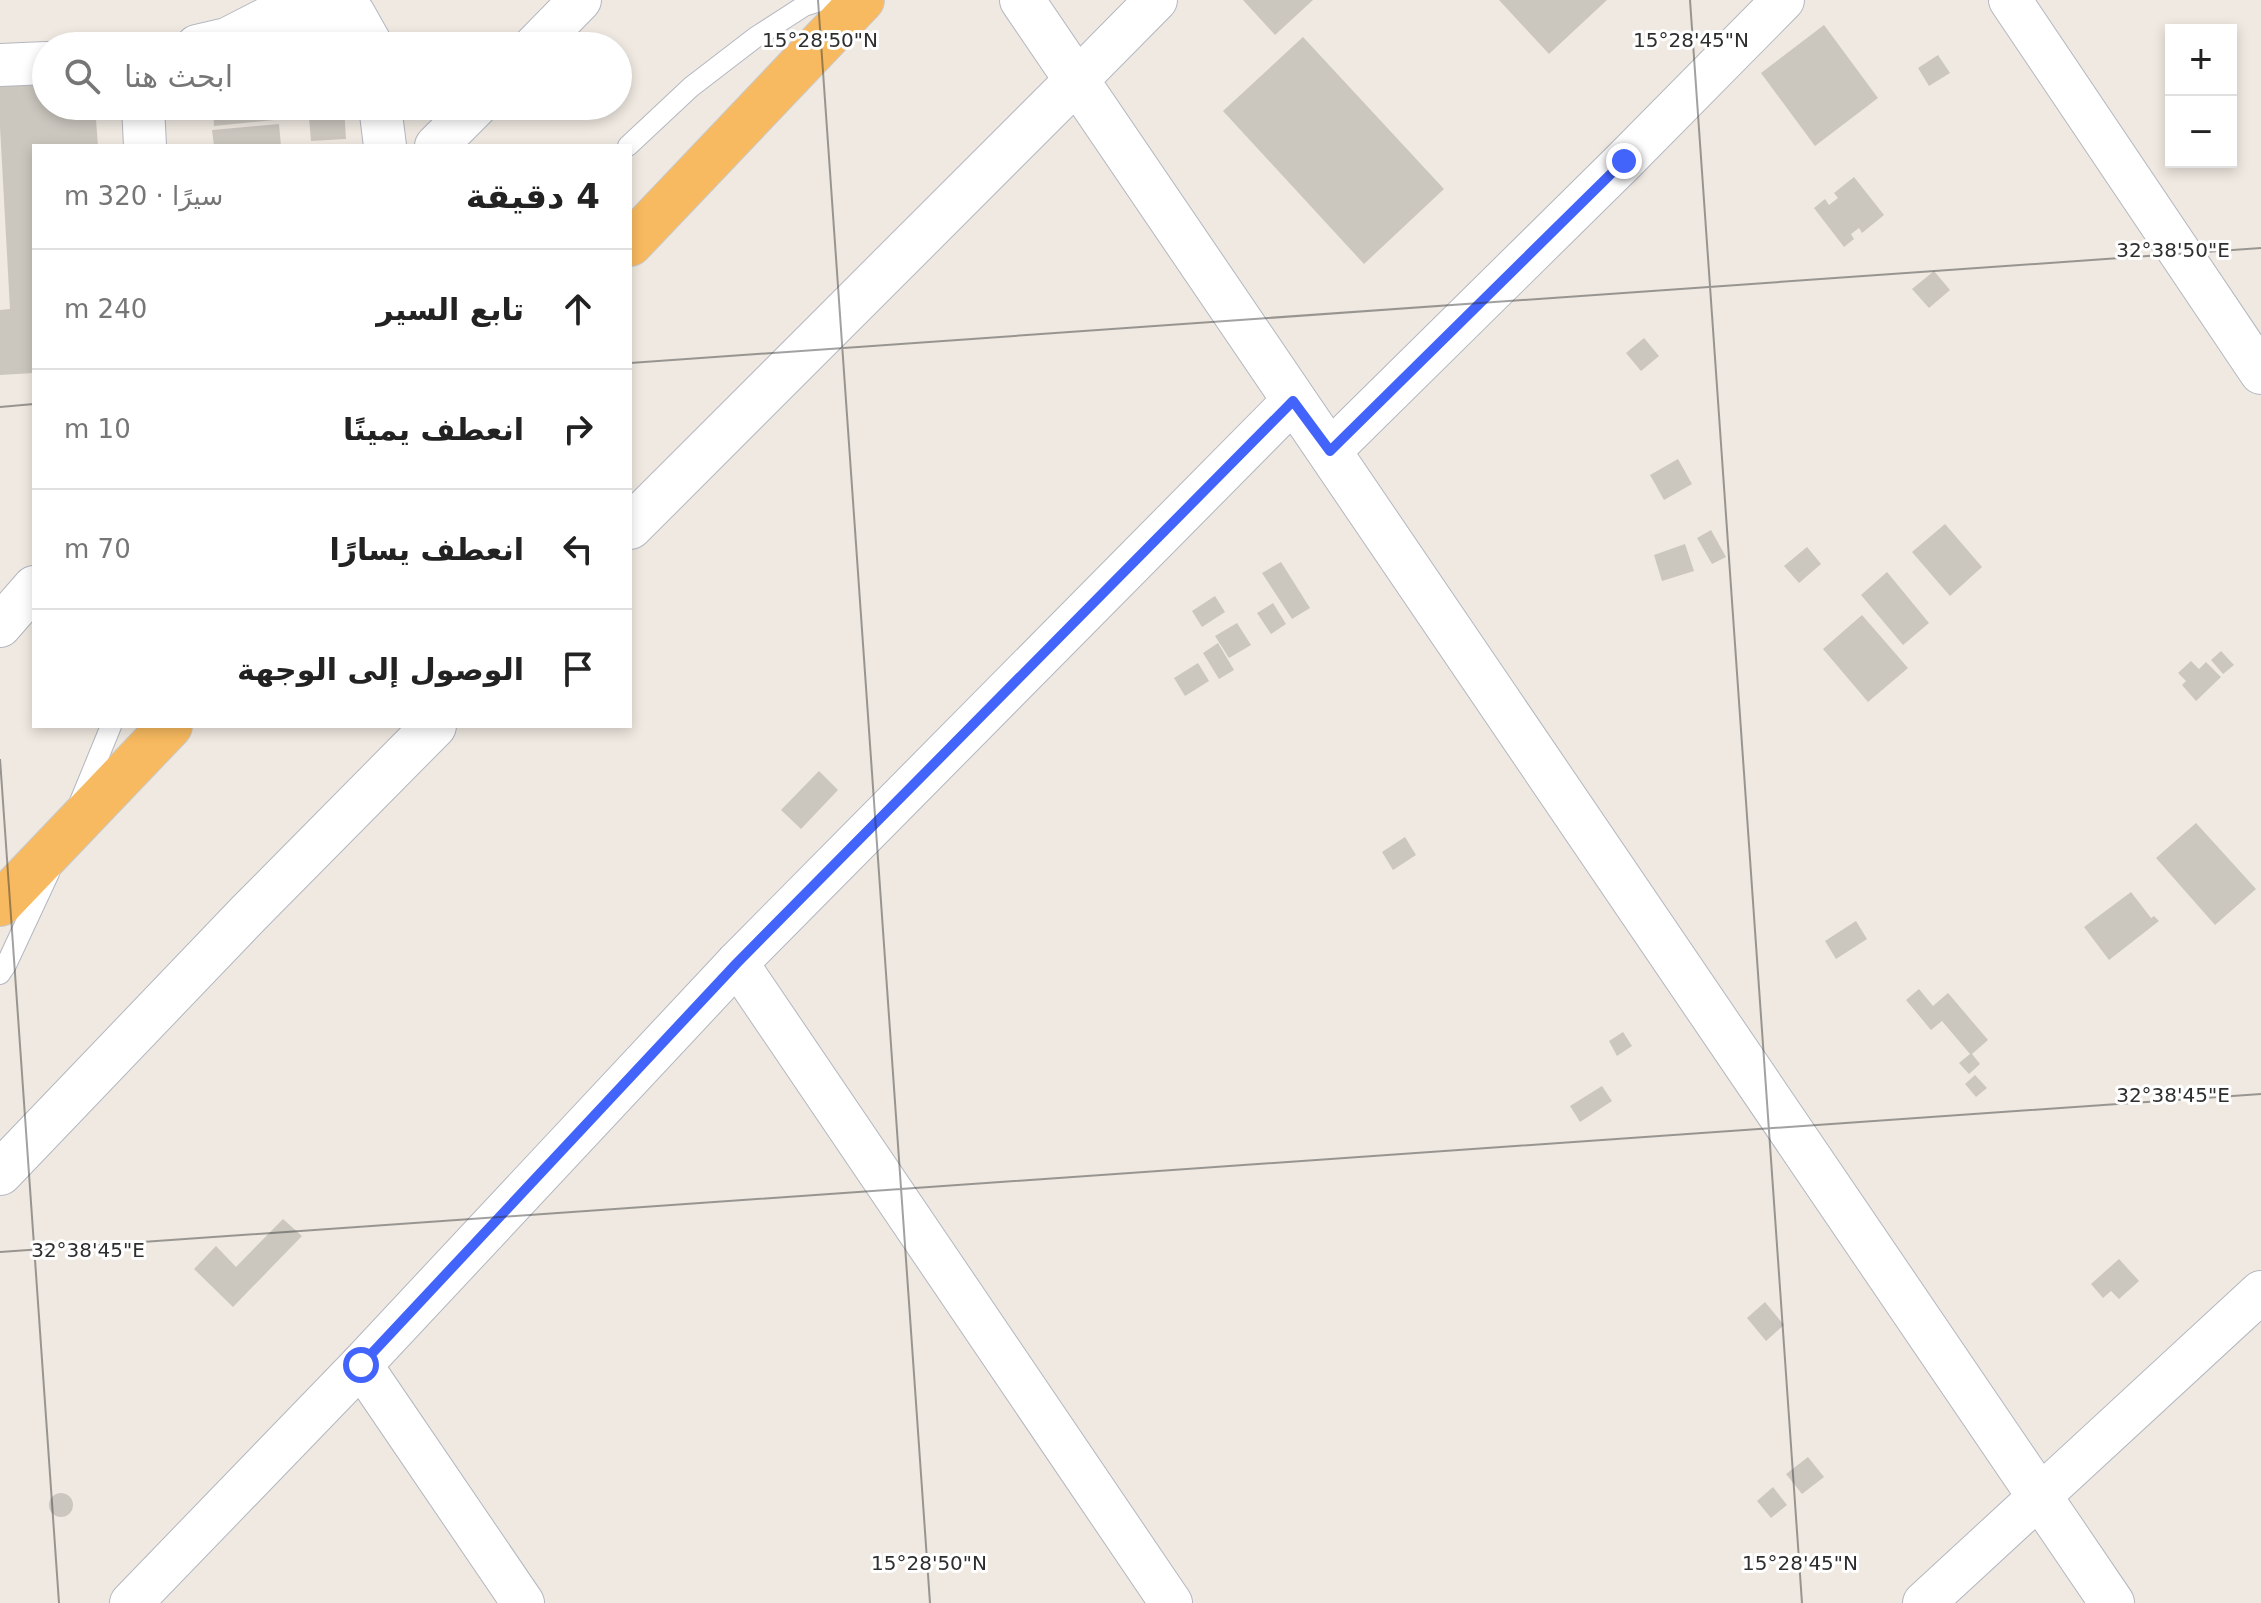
<!DOCTYPE html>
<html lang="ar">
<meta charset="utf-8">
<style>
body{margin:0;font-family:"DejaVu Sans","Noto Naskh Arabic",sans-serif;background:#f6f6f6;color:#222;direction:rtl}
.controls{position:absolute;right:24px;top:24px;display:grid;overflow:hidden;border-radius:0px;box-shadow:0 4px 12px #0003}
.controls button{width:72px;height:72px;display:grid;place-items:center;padding:0;border:0;border-bottom:2px solid #e0e0e0;background:#fff;color:#222;font:40px sans-serif}
.stop{position:absolute;width:24px;height:24px;margin:-18px;border:6px solid #4264fb;border-radius:50%;background:#fff}
.stop.end{background:#4264fb;border-color:#fff;box-shadow:0 2px 8px #0008}
.list{margin:0;padding:0;list-style:none}
h2{display:flex;justify-content:space-between;align-items:center;height:104px;margin:0;padding:0 32px;font-size:34px}
h2 small{font-size:26px;font-weight:400;color:#767676}
.list li{display:grid;grid-template-columns:52px 1fr auto;gap:24px;align-items:center;box-sizing:border-box;height:120px;padding:0 32px;border-top:2px solid #e0e0e0}
.list b{display:block;font-size:30px;white-space:nowrap}
.list em{font-size:26px;font-style:normal;color:#767676}
.icon{flex:none;width:44px;height:44px;fill:none;stroke:currentColor;stroke-width:2;stroke-linecap:round;stroke-linejoin:round}
.map{position:relative;flex:none;width:2261px;height:1603px;overflow:hidden;direction:ltr}
.search{position:absolute;background:#fff;box-shadow:0 4px 12px #0003;left:32px;top:32px;width:600px;height:88px;display:flex;align-items:center;gap:20px;box-sizing:border-box;padding:0 28px;border-radius:44px;color:#767676;font-size:30px}
.panel{position:absolute;background:#fff;box-shadow:0 4px 12px #0003;left:32px;top:144px;width:600px;height:584px;border-radius:0px;direction:rtl}
.map>svg:first-child{display:block}
.building{fill:#cbc7bf}
.lines{fill:none;stroke-linecap:round;stroke-linejoin:round}
.service-casing{stroke:#b4b7c1;stroke-width:22}
.minor-casing{stroke:#b4b7c1;stroke-width:44}
.tertiary-casing{stroke:#b4b7c1;stroke-width:46}
.trunk-casing{stroke:#c9c9c9;stroke-width:46}
.service{stroke:#fff;stroke-width:20}
.minor{stroke:#fff;stroke-width:42}
.tertiary{stroke:#fff;stroke-width:44}
.trunk{stroke:#f8ba60;stroke-width:44}
.route{stroke:#4264fb;stroke-width:10}
.ticks{fill:none;stroke:#2e2e2e;stroke-width:2;stroke-opacity:0.45}
.ticks-label{font-size:20px;text-anchor:middle;fill:#2e2e2e;stroke:#fff;stroke-width:6;stroke-linejoin:round;paint-order:stroke}
</style>
<div class="map">
<svg width="2261" height="1603" viewBox="0 0 2261 1603">
<rect width="100%" height="100%" fill="#efe9e1"/>
<!-- building -->
<g class="building">
<polygon points="1243,0 1313,0 1275,35"/>
<polygon points="1499,0 1607,0 1549,54"/>
<polygon points="348,20 349,46 278,46 277,24"/>
<polygon points="1824,25 1878,98 1815,146 1761,73"/>
<polygon points="1303,37 1444,189 1364,264 1223,111"/>
<polygon points="1938,55 1950,73 1929,86 1918,68"/>
<polygon points="46,81 46,106 95,106 98,146 34,146 34,373 0,375 0,310 10,309 0,127 0,83"/>
<polygon points="235,106 303,106 304,117 214,126 213,108"/>
<polygon points="308,106 344,106 346,139 311,141"/>
<polygon points="279,124 281,146 214,146 212,130"/>
<polygon points="1854,177 1884,215 1862,233 1859,228 1851,234 1854,239 1844,247 1814,208 1825,199 1829,205 1838,198 1834,193"/>
<polygon points="1934,271 1950,290 1929,308 1912,289"/>
<polygon points="1644,338 1659,356 1641,371 1626,353"/>
<polygon points="1678,459 1692,484 1664,500 1650,475"/>
<polygon points="1945,524 1982,567 1950,596 1912,552"/>
<polygon points="1711,530 1726,557 1712,564 1697,538"/>
<polygon points="1685,544 1694,571 1662,581 1654,555"/>
<polygon points="1807,547 1821,564 1799,583 1784,566"/>
<polygon points="1281,562 1310,608 1292,619 1262,573"/>
<polygon points="1887,572 1929,623 1903,645 1861,595"/>
<polygon points="1215,596 1225,612 1202,627 1192,611"/>
<polygon points="1273,603 1286,624 1271,634 1257,613"/>
<polygon points="1862,615 1908,668 1868,702 1823,649"/>
<polygon points="1237,623 1251,645 1229,658 1215,636"/>
<polygon points="1218,643 1234,670 1219,679 1203,653"/>
<polygon points="2221,651 2234,665 2223,674 2211,660"/>
<polygon points="2191,661 2199,669 2206,662 2221,677 2196,701 2182,685 2186,681 2178,673"/>
<polygon points="1198,663 1209,681 1185,696 1174,678"/>
<polygon points="819,771 838,790 801,829 781,810"/>
<polygon points="2196,823 2256,889 2215,925 2156,858"/>
<polygon points="1405,837 1416,855 1393,870 1382,852"/>
<polygon points="2131,892 2151,918 2154,916 2159,921 2109,960 2084,927"/>
<polygon points="1856,921 1867,939 1836,959 1825,941"/>
<polygon points="1919,989 1933,1006 1948,993 1988,1040 1972,1054 1980,1064 1969,1074 1959,1063 1970,1054 1942,1021 1931,1030 1906,1000"/>
<polygon points="1623,1032 1632,1046 1617,1056 1609,1041"/>
<polygon points="1975,1075 1987,1088 1976,1097 1965,1084"/>
<polygon points="1602,1086 1612,1101 1580,1122 1570,1106"/>
<polygon points="283,1219 302,1236 233,1307 194,1269 216,1246 236,1267"/>
<polygon points="2119,1259 2139,1281 2119,1299 2111,1291 2103,1298 2091,1284"/>
<polygon points="1765,1302 1784,1325 1766,1341 1747,1318"/>
<polygon points="1808,1457 1824,1477 1802,1494 1786,1474"/>
<polygon points="1773,1487 1787,1505 1771,1518 1757,1501"/>
<circle cx="61" cy="1505" r="12"/>
</g>
<g class="lines">
<!-- service casing -->
<g class="service-casing">
<g id="service">
<polyline points="628,146 691,87 756,37 804,6 823,0"/>
<polyline points="79,804 111,726"/>
<polyline points="0,974 6,965 49,873"/>
</g>
</g>
<!-- minor casing -->
<g class="minor-casing">
<g id="minor">
<polyline points="2010,0 2261,373"/>
<polyline points="197,46 227,39 272,16 354,14 372,46"/>
<polyline points="535,46 580,0"/>
<polyline points="0,65 46,63"/>
<polyline points="1077,80 1156,0"/>
<polyline points="143,106 145,146"/>
<polyline points="380,106 385,146"/>
<polyline points="436,146 476,106"/>
<polyline points="1330,451 1624,161 1783,0"/>
<polyline points="0,626 34,587"/>
<polyline points="737,963 1171,1603"/>
<polyline points="361,1365 523,1603"/>
<polyline points="131,1603 361,1365 737,963 1293,401"/>
<polyline points="1924,1603 2261,1292"/>
</g>
</g>
<!-- tertiary casing -->
<g class="tertiary-casing">
<g id="tertiary">
<polyline points="1022,0 2112,1603"/>
<polyline points="630,527 1077,80"/>
<polyline points="0,1173 248,914 434,726"/>
</g>
</g>
<!-- trunk casing -->
<g class="trunk-casing">
<g id="trunk">
<polyline points="630,244 862,0"/>
<polyline points="0,904 170,726"/>
</g>
</g>
<!-- service -->
<use href="#service" class="service"/>
<!-- minor -->
<use href="#minor" class="minor"/>
<!-- tertiary -->
<use href="#tertiary" class="tertiary"/>
<!-- trunk -->
<use href="#trunk" class="trunk"/>
</g>
<g class="lines">
<!-- route -->
<polyline class="route" points="361,1365 737,963 1293,401 1330,451 1624,161"/>
</g>
<!-- ticks -->
<path class="ticks" d="M818 0 930 1603M1690 0 1802 1603M630 363 2261 248M0 407 34 404M0 759 59 1603M0 1252 2261 1094"/>
<g class="ticks-label">
<text x="820" y="47">15°28'50"N</text>
<text x="1691" y="47">15°28'45"N</text>
<text x="2173" y="257">32°38'50"E</text>
<text x="2173" y="1102">32°38'45"E</text>
<text x="88" y="1257">32°38'45"E</text>
<text x="929" y="1570">15°28'50"N</text>
<text x="1800" y="1570">15°28'45"N</text>
</g>
</svg>
<div class="controls">
<button>+</button>
<button>−</button>
</div>
<div class="stop" style="left:361px;top:1365px"></div>
<div class="stop end" style="left:1624px;top:161px"></div>
<div class="search"><svg class="icon" aria-label="search" viewBox="0 0 24 24"><circle cx="10" cy="10" r="6"/><path d="M15 15l6 6"/></svg>ابحث هنا</div>
<section class="panel">
<h2>4 دقيقة<small>سيرًا · 320 m</small></h2>
<ul class="list">
<li><svg class="icon" aria-label="ahead" viewBox="0 0 24 24"><path d="M12 20V5M6 11l6-6 6 6"/></svg><div><b>تابع السير</b></div><em>240 m</em></li>
<li><svg class="icon" aria-label="right" viewBox="0 0 24 24"><path d="M7 20v-9h11M14 6l5 5-5 5"/></svg><div><b>انعطف يمينًا</b></div><em>10 m</em></li>
<li><svg class="icon" aria-label="left" viewBox="0 0 24 24"><path d="M17 20v-9H6M10 6l-5 5 5 5"/></svg><div><b>انعطف يسارًا</b></div><em>70 m</em></li>
<li><svg class="icon" aria-label="arrive" viewBox="0 0 24 24"><path d="M6 21V4h12l-3 4 3 4H6"/></svg><div><b>الوصول إلى الوجهة</b></div></li>
</ul>
</section>
</div>
